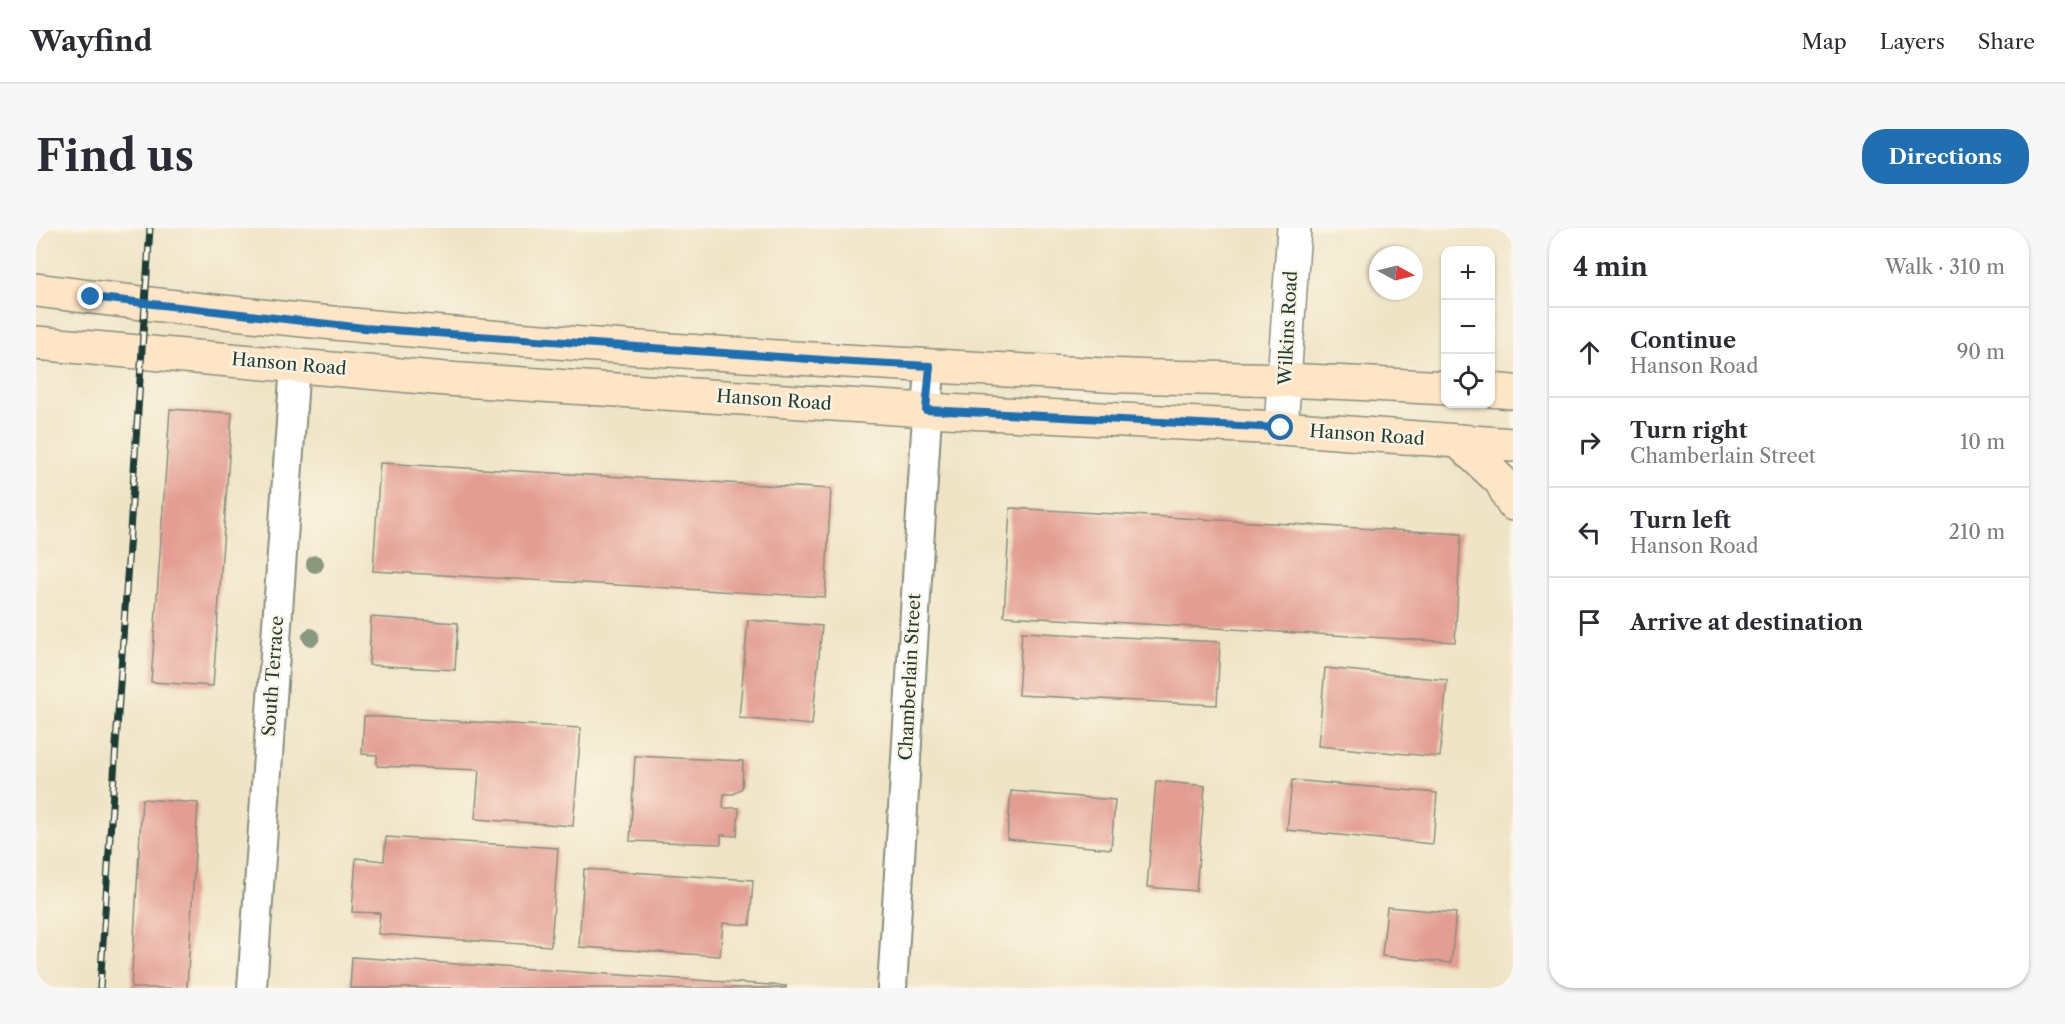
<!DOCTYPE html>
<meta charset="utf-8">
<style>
body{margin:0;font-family:"Libre Caslon Text",serif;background:#f7f7f7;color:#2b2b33}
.controls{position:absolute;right:18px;top:18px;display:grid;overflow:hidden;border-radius:12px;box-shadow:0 2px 4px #0004}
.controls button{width:54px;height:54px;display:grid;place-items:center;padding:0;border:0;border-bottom:2px solid #e1e1e2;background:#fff;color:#2b2b33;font:30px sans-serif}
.compass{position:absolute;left:1333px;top:18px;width:54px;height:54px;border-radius:50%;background:#fff;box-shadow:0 2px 4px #0004;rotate:97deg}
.stop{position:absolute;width:18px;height:18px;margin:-14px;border:4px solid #1f6fb2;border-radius:50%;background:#fff}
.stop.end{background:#1f6fb2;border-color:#fff;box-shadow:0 2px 6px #0008}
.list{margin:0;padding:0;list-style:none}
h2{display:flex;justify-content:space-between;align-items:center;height:78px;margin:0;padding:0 24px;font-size:26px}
h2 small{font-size:20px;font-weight:400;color:#7c7c81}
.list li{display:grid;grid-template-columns:39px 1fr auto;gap:18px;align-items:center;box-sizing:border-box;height:90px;padding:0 24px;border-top:2px solid #e1e1e2}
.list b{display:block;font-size:22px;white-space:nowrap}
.list p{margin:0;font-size:20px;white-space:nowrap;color:#7c7c81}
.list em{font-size:20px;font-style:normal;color:#7c7c81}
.icon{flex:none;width:33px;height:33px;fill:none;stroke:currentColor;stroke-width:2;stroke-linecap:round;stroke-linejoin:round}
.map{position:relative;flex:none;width:1477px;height:760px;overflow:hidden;border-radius:24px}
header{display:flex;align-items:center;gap:36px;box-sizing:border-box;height:84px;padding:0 30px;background:#fff;border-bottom:2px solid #e1e1e2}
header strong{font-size:28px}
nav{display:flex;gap:33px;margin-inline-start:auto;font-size:21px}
.intro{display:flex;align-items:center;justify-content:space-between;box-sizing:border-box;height:144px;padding:0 36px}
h1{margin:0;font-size:42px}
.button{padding:15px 27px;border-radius:24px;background:#1f6fb2;color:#fff;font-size:21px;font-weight:700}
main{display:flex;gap:36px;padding:0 36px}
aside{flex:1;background:#fff;border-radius:24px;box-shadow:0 2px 4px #0004}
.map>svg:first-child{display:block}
.building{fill:#e39d92}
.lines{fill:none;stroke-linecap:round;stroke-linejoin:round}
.minor-casing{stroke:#87907d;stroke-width:32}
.tertiary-casing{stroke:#87907d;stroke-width:36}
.secondary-casing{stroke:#87907d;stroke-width:36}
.minor{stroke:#fff;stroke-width:28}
.tertiary{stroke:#fff;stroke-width:33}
.secondary{stroke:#fde5c5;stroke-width:33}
.rail-casing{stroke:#1f3d34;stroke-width:7}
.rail{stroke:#fcf5e5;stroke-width:4.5;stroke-dasharray:14;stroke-linecap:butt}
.tree{fill:#89987e}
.route{stroke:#1f6fb2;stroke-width:8}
.labels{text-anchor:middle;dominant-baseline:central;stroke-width:4.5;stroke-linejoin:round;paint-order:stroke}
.street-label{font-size:18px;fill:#1f3d34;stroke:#fcf5e5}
</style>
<header>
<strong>Wayfind</strong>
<nav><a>Map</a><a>Layers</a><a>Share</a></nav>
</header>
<div class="intro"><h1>Find us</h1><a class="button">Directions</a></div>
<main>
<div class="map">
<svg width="1477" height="760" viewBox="0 0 1477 760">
<rect width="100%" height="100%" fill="#fcf5e5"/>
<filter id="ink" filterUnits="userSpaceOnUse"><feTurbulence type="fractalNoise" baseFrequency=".0167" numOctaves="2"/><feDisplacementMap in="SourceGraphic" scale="12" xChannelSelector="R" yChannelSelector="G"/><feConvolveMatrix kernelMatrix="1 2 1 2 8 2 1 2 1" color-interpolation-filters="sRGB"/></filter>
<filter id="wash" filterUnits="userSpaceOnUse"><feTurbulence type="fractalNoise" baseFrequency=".008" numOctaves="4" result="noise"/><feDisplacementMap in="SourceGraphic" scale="24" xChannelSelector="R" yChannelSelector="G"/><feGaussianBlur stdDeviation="1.35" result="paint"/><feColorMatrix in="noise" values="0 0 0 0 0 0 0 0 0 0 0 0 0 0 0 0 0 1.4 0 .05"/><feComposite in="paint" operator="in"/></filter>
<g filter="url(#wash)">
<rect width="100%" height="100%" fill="#efe4c6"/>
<g id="blocks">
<!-- building -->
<g class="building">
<polygon points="134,181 196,185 177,458 115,454"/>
<polygon points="344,235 795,261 789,369 337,343"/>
<polygon points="974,280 1425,306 1419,414 968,388"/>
<polygon points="335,389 422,395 419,442 333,437"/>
<polygon points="712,392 786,398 776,497 703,490"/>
<polygon points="986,404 1184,414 1181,477 982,467"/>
<polygon points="1289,440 1411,452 1404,529 1282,518"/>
<polygon points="328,488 545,500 537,598 439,591 443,542 341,538 341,527 326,526"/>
<polygon points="599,528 707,533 706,560 698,566 688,566 687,580 703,580 701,608 685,607 685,616 594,613"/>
<polygon points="1256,552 1401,565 1397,616 1251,602"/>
<polygon points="1120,553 1169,558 1160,663 1111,659"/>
<polygon points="975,563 1079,572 1075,621 971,611"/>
<polygon points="106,571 162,575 151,760 95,760"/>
<polygon points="350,609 522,620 515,718 342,706 344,685 316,684 320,630 348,633"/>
<polygon points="548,641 717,652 714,697 687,695 684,728 543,719"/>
<polygon points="1351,679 1420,685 1415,735 1346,728"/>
<polygon points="316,729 750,758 750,760 314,760"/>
</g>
</g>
</g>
<g filter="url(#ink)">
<use href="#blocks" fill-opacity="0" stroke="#87907d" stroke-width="1.5"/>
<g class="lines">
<!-- minor casing -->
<g class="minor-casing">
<g id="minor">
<polyline points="216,760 259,136"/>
<polyline points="856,760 894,138"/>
</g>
</g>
<!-- tertiary casing -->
<g class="tertiary-casing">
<polyline id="tertiary" points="1245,200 1258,0"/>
</g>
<!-- secondary casing -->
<g class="secondary-casing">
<g id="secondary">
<path d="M0 62C355 108 712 129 1069 147 1128 150 1187 150 1246 152 1301 154 1355 157 1410 160"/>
<polyline points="0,115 410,151 890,182 1245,200 1477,217"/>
<polyline points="1454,162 1477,164"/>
<polyline points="1422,213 1465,253 1477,276"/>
</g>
</g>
<!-- minor -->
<use href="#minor" class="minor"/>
<!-- tertiary -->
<use href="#tertiary" class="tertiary"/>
<!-- secondary -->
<use href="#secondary" class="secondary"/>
<!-- rail casing -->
<g class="rail-casing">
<polyline id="rail" points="64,760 114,0"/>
</g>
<!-- rail -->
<use href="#rail" class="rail"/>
</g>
<!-- trees -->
<g class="tree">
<circle cx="279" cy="336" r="9"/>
<circle cx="275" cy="409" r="9"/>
</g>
</g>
<g class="lines" filter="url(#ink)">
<!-- route -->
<polyline class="route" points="55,69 328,100 817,134 894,138 890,182 1245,200"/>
</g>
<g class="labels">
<!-- street labels -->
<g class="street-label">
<text transform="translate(1252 100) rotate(-87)">Wilkins Road</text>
<text transform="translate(253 136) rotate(5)">Hanson Road</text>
<text transform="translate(738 172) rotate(4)">Hanson Road</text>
<text transform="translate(1331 207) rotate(4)">Hanson Road</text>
<text transform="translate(237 448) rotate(-86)">South Terrace</text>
<text transform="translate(874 449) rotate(-87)">Chamberlain Street</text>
</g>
</g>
</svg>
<div class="controls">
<button>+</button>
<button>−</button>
<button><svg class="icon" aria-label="locate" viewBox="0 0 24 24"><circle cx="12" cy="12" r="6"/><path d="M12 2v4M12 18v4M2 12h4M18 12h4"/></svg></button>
</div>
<svg class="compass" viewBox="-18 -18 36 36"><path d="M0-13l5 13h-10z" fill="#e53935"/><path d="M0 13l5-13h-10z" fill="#7c7c81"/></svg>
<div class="stop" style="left:1245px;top:200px"></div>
<div class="stop end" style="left:55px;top:69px"></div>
</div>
<aside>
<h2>4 min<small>Walk · 310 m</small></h2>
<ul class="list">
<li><svg class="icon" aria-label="ahead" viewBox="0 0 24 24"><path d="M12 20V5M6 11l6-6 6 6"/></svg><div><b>Continue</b><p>Hanson Road</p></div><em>90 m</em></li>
<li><svg class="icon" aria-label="right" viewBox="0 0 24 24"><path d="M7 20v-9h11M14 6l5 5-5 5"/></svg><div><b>Turn right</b><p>Chamberlain Street</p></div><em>10 m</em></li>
<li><svg class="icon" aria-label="left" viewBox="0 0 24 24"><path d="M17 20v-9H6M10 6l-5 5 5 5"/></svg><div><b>Turn left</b><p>Hanson Road</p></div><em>210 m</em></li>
<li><svg class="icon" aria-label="arrive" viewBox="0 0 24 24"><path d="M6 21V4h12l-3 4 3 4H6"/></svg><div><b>Arrive at destination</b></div></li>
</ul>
</aside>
</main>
